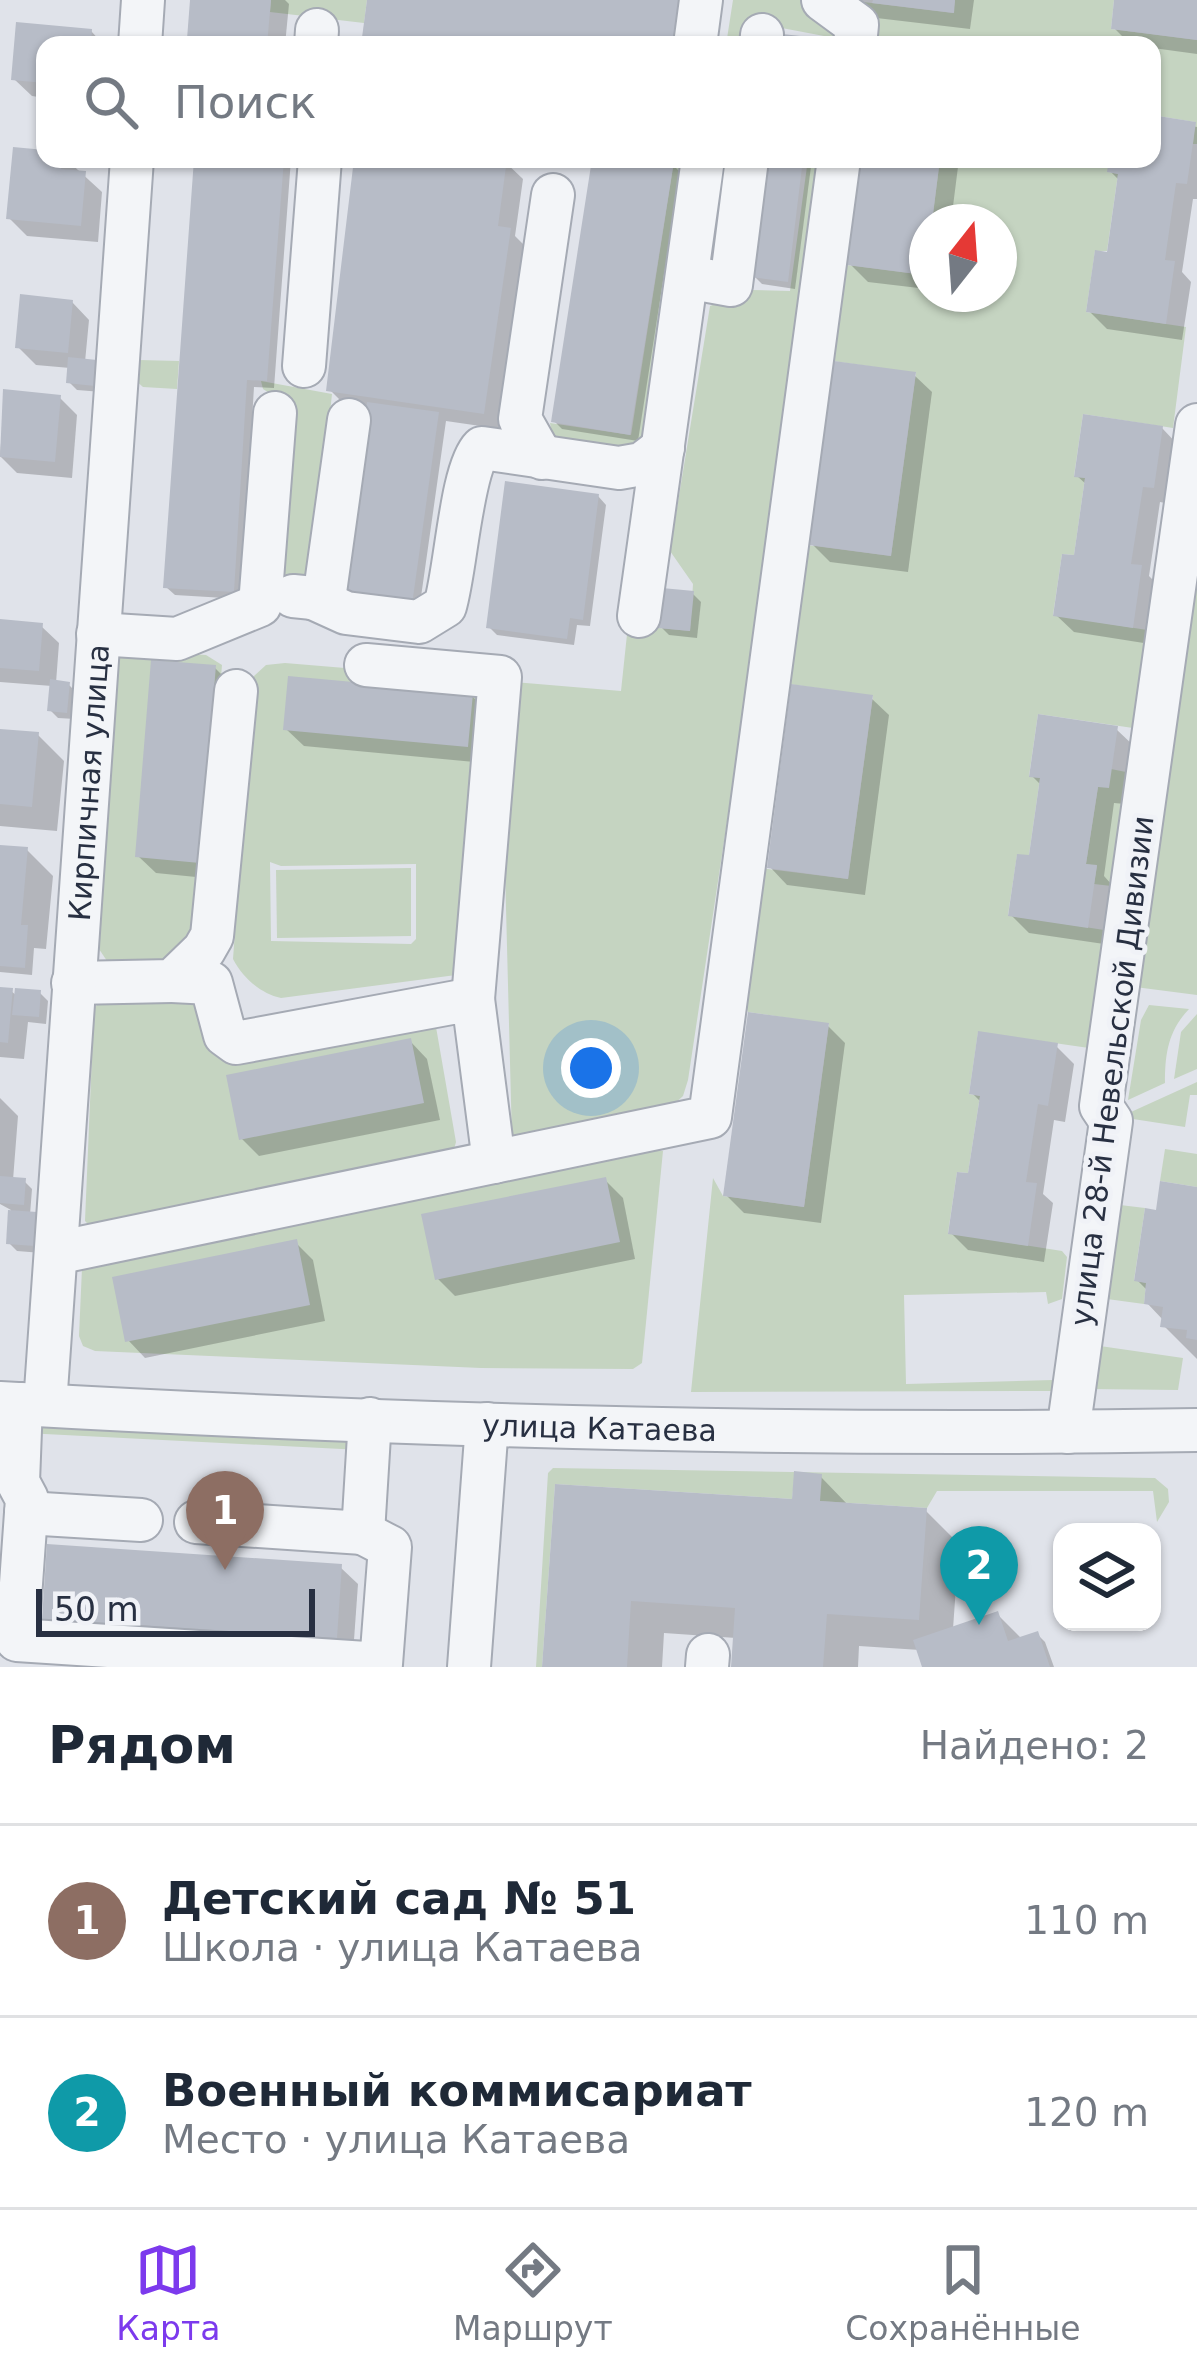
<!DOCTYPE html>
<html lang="ru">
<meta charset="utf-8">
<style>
body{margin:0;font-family:"DejaVu Sans",sans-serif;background:#f6f6f7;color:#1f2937}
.controls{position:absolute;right:36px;bottom:36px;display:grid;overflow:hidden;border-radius:24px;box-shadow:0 3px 9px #0004}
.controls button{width:108px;height:108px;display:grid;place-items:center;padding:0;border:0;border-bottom:3px solid #e0e1e3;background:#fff;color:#1f2937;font:60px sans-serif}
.compass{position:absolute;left:909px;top:204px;width:108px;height:108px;border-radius:50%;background:#fff;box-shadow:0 3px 9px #0004;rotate:17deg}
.scale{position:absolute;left:36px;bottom:30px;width:279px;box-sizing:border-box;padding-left:12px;border:6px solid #283042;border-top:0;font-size:33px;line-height:42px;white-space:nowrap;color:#283042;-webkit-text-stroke:9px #f0f2f7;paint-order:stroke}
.you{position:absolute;left:591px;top:1068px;width:42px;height:42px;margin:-30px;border:9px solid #fff;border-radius:50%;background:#1a73e8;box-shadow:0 0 0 18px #1a73e833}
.badge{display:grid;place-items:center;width:78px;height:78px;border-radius:50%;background:#7c3aed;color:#fff;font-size:39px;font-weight:700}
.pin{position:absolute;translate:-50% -99px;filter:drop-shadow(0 3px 6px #0008)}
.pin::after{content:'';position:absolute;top:63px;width:42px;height:36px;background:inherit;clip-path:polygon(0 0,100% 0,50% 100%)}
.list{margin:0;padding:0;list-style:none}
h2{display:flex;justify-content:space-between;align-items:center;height:156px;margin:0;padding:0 48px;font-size:51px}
h2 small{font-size:39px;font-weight:400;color:#747a83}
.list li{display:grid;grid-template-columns:78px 1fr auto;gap:36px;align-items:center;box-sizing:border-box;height:192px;padding:0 48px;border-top:3px solid #e0e1e3}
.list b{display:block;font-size:45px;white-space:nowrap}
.list p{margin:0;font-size:39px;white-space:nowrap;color:#747a83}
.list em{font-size:39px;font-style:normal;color:#747a83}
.icon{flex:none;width:66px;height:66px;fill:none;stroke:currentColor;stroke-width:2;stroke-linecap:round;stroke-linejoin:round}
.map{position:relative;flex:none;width:1197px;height:1667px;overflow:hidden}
.search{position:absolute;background:#fff;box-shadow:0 3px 9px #0004;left:36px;right:36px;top:36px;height:132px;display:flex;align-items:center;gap:30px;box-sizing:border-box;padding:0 42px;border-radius:24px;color:#747a83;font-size:45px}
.sheet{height:540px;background:#fff}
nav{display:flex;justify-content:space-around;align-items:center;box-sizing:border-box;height:168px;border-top:3px solid #e0e1e3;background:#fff;font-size:33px;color:#747a83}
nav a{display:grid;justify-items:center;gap:6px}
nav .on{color:#7c3aed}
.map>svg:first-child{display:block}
.green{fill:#c5d4c1;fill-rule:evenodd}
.shadow{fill:#0003}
.building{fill:#b7bcc7}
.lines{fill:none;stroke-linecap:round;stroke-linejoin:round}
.minor-casing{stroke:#a5aab4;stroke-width:46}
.minor{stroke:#f3f5f8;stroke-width:42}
.labels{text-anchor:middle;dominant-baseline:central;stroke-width:10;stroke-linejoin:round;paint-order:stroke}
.street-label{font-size:30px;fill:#283042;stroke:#f0f2f7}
</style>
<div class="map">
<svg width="1197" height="1667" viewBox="0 0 1197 1667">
<rect width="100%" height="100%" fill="#e0e3ea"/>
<!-- green -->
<g class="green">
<polygon points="271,0 367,0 364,23 270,12"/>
<polygon points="733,0 812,0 844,45 824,45 824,36 756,23 752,45 726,45"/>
<polygon points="847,0 953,13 955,0 1114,0 1111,29 1197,40 1197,144 1193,144 1195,122 1152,115 1152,45 867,45"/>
<polygon points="666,159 689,159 644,442 631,452 553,440 550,423 631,435 674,161"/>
<path d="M808 159H827L688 1080 683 1096 671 1107 512 1140 505 869 468 868 456 975 281 998C260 993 243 978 233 959L254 676 266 665 285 663 621 691 628 625 690 631 693 584 670 551 710 306 751 290 790 291ZM270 862 281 866 416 864V939L411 944 271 941Z"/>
<polygon points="940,159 1109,159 1108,172 1118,174 1107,251 1095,251 1086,312 1186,327 1173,428 1083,414 1074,476 1085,478 1074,555 1062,554 1053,615 1147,630 1133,728 1038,714 1029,776 1040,778 1029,855 1017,855 1008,915 1104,930 1089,1048 978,1032 969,1094 980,1096 968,1173 957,1172 948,1233 1062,1251 1067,1257 1062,1299 1048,1304 1046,1292 904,1295 906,1384 1053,1380 1057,1382 1056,1391 691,1392 713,1178 723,1196 804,1207 829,1024 748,1012 742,994 759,868 848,879 873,696 782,683 799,544 891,556 916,373 826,360 839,264 924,275 927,260 927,294 999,294 999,222 932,222"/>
<polygon points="139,360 179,361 177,389 143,387 134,379 134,368"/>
<polygon points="261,381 332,394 312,580 288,583 282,572 277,398 263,389"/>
<polygon points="1197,531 1197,995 1135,987"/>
<polygon points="127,650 206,655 222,665 201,922 178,959 109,964 95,943 118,660"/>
<polygon points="1111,769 1136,774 1120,887 1094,884 1097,866 1086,864 1098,787"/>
<polygon points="411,868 411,936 277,938 276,870"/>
<polygon points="102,1000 194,1001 213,1039 436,1027 456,1142 454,1149 92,1228 85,1221 94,1008"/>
<path d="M1149 1005 1189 1009C1168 1031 1165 1054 1165 1083L1128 1100 1141 1020Z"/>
<polygon points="1197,1014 1197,1069 1174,1079 1181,1032"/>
<polygon points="1197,1082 1197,1095 1190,1095 1185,1127 1120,1117"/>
<polygon points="1165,1149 1197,1154 1197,1187 1160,1181"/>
<polygon points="651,1150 663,1151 642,1363 633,1369 481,1368 95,1351 83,1346 79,1336 82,1268"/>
<polygon points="1120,1205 1145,1208 1134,1280 1146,1283 1144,1304 1107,1299"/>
<polygon points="1100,1346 1183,1358 1178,1390 1088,1389"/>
<polygon points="27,1424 353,1433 361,1450 25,1433"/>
<polygon points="553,1468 1155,1478 1168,1489 1169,1502 1157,1522 1153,1491 937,1491 927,1508 820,1501 795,1472 792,1499 555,1484 542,1667 536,1667 548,1473"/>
</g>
<!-- shadow -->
<g class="shadow">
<polygon points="193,0 285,0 289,4 285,45 197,45 190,37"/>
<polygon points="851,0 974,0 970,29 868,17"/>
<polygon points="1117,0 1197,0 1197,54 1131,45 1114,28"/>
<polygon points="19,25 91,31 104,45 45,45 45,98 32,96 14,79"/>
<polygon points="1152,118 1197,127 1197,199 1193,199 1182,272 1191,282 1182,340 1107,329 1089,311 1109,255 1120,181 1110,171 1112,159 1152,159"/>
<polygon points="45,153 45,159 66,159 102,192 98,242 27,236 9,218"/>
<polygon points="197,159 291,159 274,388 254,387 241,599 175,595 166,587"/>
<polygon points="346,159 496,159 505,162 523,179 515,236 527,248 501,429 446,421 419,611 351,602 347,407 329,389 355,168"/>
<polygon points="595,159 643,159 672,164 680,172 638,441 562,429 554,421"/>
<polygon points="769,159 812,159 795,289 762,284 754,276"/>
<polygon points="864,159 959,159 951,222 927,222 927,289 868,282 850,264"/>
<polygon points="72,302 89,320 85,362 96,363 102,392 77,390 69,382 70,368 36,365 18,347"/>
<polygon points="914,375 932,392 908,572 830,562 812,544"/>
<polygon points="5,393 60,398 77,415 72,478 17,473 0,456"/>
<polygon points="1162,428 1179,446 1170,504 1160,502 1149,576 1158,585 1150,644 1074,632 1056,615 1076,559 1087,485 1077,476"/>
<polygon points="598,496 606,505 590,626 577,625 574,645 497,635 489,627"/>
<polygon points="693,594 701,602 697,638 669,635 661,627"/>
<polygon points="0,622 41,626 59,643 56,683 69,685 77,693 75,719 58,718 50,710 52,686 0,682"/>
<polygon points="215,668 232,685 216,879 156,873 138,856"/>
<polygon points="472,696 489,713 485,763 304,746 286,729"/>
<polygon points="871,698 889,715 865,895 787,885 770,867"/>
<polygon points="1116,729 1134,746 1125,804 1114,803 1104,876 1113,886 1104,944 1029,933 1011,915 1031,859 1042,786 1032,776"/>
<polygon points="0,732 38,735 64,761 57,831 0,826"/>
<polygon points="0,848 27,850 53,876 46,949 34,948 32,975 0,972"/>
<polygon points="0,990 11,991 17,996 40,993 48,1001 46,1024 28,1022 24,1059 0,1057"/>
<polygon points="828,1026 845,1043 821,1223 744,1213 726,1195"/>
<polygon points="410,1041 427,1059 440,1120 259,1156 242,1139"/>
<polygon points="1056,1046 1074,1064 1065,1122 1054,1120 1043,1194 1053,1203 1044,1262 968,1250 951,1233 971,1177 982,1103 972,1093"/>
<polygon points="0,1098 18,1116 13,1180 24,1181 32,1189 30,1215 44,1223 42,1253 17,1251 9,1243 11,1210 0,1204"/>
<polygon points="605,1180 623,1198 635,1259 455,1296 437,1278"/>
<polygon points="1197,1190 1197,1359 1164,1326 1164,1321 1147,1303 1148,1291 1137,1280 1159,1213"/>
<polygon points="296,1243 313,1260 325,1321 145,1358 128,1340"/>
<polygon points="821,1477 849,1506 926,1511 959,1544 953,1629 997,1614 1022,1639 1037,1634 1045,1642 1054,1667 926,1667 920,1650 859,1646 858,1667 734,1667 736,1638 664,1633 662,1667 545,1667 557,1488 794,1503"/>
<polygon points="340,1567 358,1584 353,1654 62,1635 45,1618"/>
</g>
<!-- building -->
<g class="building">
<polygon points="190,0 271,0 267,45 187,39"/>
<polygon points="367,0 691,0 684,45 361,45"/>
<polygon points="873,0 955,0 954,13 872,3"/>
<polygon points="1114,0 1197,0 1197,40 1111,29"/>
<polygon points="16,22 92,29 91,45 45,45 45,83 11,80"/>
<polygon points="782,34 819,38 818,45 780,45"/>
<polygon points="1152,115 1196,122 1187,184 1176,183 1165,260 1175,261 1166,324 1086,312 1095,250 1107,252 1118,174 1107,172 1109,159 1152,159"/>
<polygon points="13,147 45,150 45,159 62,159 61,169 86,171 81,226 6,219"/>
<polygon points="194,159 284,159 267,381 247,380 234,592 163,588"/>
<polygon points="354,159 507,159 498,226 511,228 484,414 326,391"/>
<polygon points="592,159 674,161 630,435 551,422"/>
<polygon points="766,159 803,159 788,282 751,277"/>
<polygon points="861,159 940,159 932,222 927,222 925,275 847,265"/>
<polygon points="20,294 73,300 68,353 15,348"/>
<polygon points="68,357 97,360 95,386 66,383"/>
<polygon points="834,361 916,372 891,556 809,545"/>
<polygon points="3,389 61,395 55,462 0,457"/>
<polygon points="367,402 439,412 412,605 340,595"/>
<polygon points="1083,414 1163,426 1154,488 1143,487 1131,564 1142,565 1133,628 1053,616 1062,554 1074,555 1085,478 1074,477"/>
<polygon points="505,481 599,494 583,620 570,618 567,639 486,628"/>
<polygon points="662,588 694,591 690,631 658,628"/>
<polygon points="0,619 43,623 39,671 0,668"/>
<polygon points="151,660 216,665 200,863 135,857"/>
<polygon points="288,676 473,693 468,747 283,730"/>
<polygon points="50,679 70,682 67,713 47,711"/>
<polygon points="791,684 873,695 848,879 767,868"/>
<polygon points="1038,714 1118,726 1109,788 1098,787 1086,864 1097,865 1088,928 1008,916 1017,854 1029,855 1040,778 1029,777"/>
<polygon points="0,729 39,732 32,807 0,804"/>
<polygon points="0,845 28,847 21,925 28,925 25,968 0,966"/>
<polygon points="0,987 13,988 8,1043 0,1042"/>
<polygon points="15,988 41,990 39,1017 12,1015"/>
<polygon points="748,1012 829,1023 804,1207 723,1196"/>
<polygon points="978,1031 1058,1043 1048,1106 1038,1104 1026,1182 1037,1183 1028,1246 948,1234 957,1172 968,1173 980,1096 969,1094"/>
<polygon points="411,1038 424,1103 239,1140 226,1075"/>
<polygon points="0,1176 26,1178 24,1205 0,1203"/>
<polygon points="606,1177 620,1242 435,1280 421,1214"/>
<polygon points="1160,1181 1197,1187 1197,1340 1186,1338 1187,1330 1160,1327 1163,1307 1144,1304 1146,1283 1134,1281 1145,1208 1156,1210"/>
<polygon points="8,1210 37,1212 35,1246 6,1244"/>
<polygon points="297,1239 310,1305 125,1342 112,1277"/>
<polygon points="794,1471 822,1474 820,1501 927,1508 919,1620 827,1614 823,1667 731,1667 735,1608 631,1601 627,1667 542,1667 555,1484 792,1499"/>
<polygon points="47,1544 342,1564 337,1638 42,1619"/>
<polygon points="998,1611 1008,1641 1038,1631 1050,1667 922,1667 913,1640"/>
</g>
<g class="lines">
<!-- minor casing -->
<g class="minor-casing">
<g id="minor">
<polyline points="823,0 857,25 855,45"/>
<polyline points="140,45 143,0"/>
<polyline points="316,45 317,30"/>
<polyline points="695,45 701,0"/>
<polyline points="761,45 762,35"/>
<polyline points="687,277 731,285 747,159"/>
<polyline points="304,366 320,159"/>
<polyline points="542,458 520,419 553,195"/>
<polyline points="293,596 313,598 325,592 349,420"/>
<path d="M313 598 346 613 419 622 445 606C456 570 461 469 482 448L619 468 642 464 663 448"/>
<polyline points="639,616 703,159"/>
<polyline points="98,634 177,639 260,605 275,413"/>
<polyline points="366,665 500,677 473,999"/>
<polyline points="172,981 211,983 225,1035 236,1043 473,999 494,1162"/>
<polyline points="73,983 172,981 204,950 212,936 236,691"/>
<polyline points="56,1253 710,1117 839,159"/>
<path id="s1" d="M0 1403C398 1426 799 1437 1197 1430"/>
<polyline points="21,1404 18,1482 27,1499 17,1640 381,1664 390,1547 363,1533"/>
<path id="s2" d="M45 1405 132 159"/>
<polyline points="1068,1432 1111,1121 1101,1106 1197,425"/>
<polyline points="26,1513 141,1520"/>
<polyline points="196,1522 363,1533 370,1419"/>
<polyline points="469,1667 487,1424"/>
<polyline points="707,1667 708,1655"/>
</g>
</g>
<!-- minor -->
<use href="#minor" class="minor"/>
</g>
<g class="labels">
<!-- street labels -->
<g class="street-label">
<text stroke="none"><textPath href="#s2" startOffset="624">Кирпичная улица</textPath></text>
<text transform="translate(1112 1071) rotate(-83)">улица 28-й Невельской Дивизии</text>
<text stroke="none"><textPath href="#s1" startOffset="600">улица Катаева</textPath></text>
</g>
</g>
</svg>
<div class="controls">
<button><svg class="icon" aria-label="layers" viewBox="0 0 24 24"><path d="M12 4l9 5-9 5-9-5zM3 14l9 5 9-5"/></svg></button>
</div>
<svg class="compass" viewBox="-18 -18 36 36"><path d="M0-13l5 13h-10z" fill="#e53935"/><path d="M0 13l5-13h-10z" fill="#747a83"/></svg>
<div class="scale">50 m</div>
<div class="you"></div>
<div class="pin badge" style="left:225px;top:1570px;background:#8d6e63">1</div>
<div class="pin badge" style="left:979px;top:1625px;background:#0f9aa8">2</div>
<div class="search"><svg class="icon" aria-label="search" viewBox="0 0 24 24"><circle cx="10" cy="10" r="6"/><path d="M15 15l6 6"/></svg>Поиск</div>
</div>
<section class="sheet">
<h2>Рядом<small>Найдено: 2</small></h2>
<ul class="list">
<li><span class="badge" style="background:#8d6e63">1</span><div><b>Детский сад № 51</b><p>Школа · улица Катаева</p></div><em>110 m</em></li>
<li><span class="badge" style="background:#0f9aa8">2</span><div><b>Военный коммисариат</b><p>Место · улица Катаева</p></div><em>120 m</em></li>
</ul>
</section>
<nav>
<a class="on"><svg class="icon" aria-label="map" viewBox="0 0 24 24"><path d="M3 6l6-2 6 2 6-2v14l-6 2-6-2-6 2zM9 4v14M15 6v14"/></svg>Карта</a>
<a><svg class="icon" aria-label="directions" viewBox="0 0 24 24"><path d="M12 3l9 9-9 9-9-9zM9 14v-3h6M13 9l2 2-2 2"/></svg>Маршрут</a>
<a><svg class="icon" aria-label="saved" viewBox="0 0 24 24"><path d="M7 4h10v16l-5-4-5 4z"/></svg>Сохранённые</a>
</nav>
